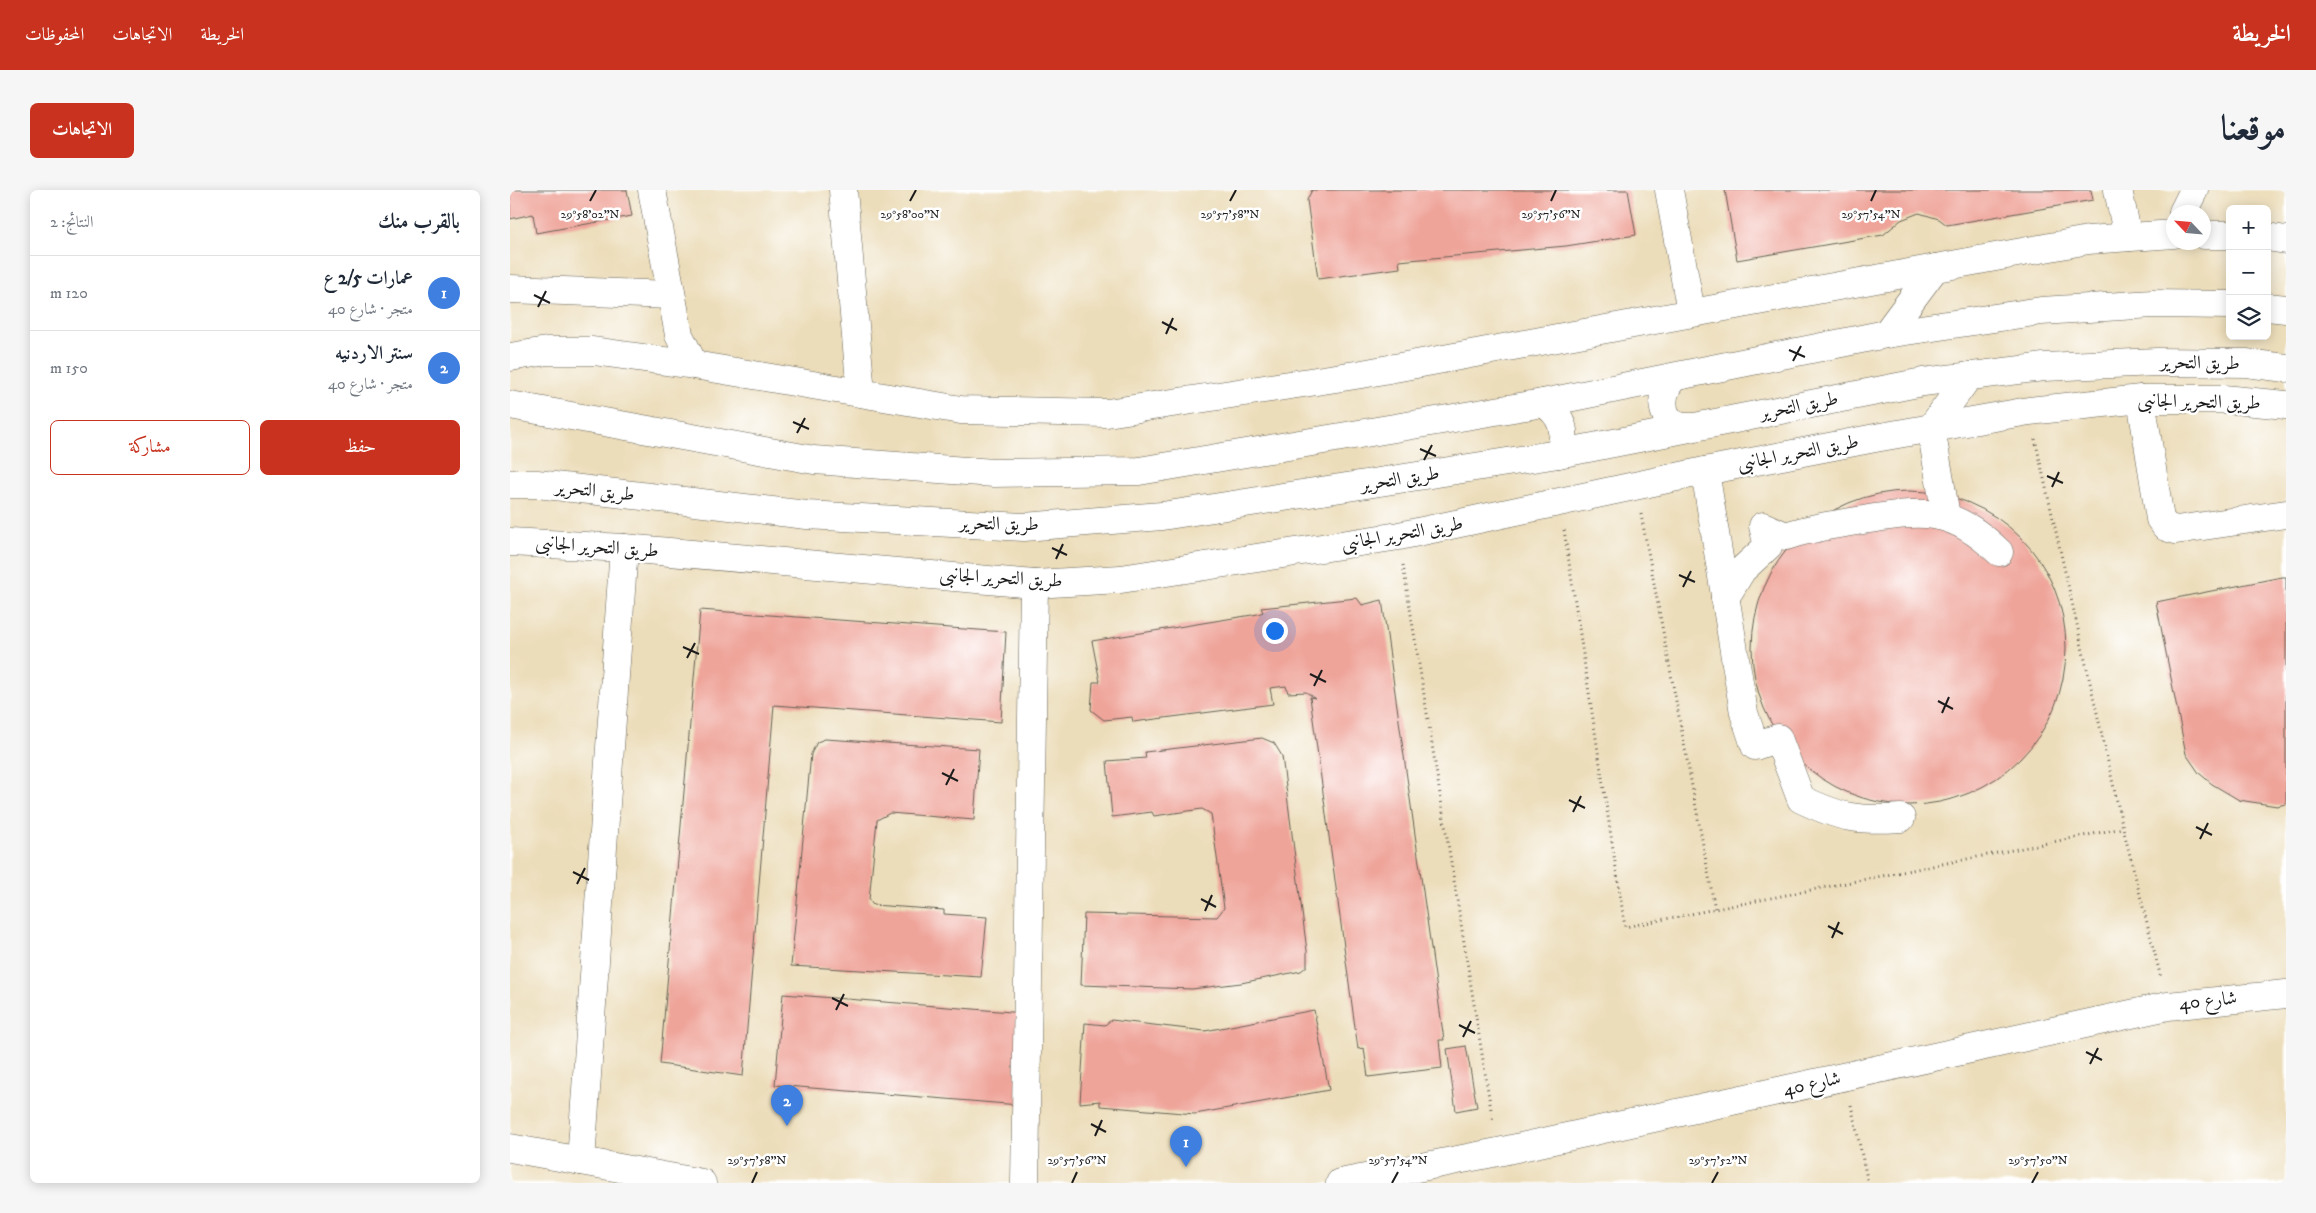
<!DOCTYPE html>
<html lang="ar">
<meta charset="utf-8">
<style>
body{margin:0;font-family:"IM FELL DW Pica",Amiri,serif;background:#f6f6f7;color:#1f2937;direction:rtl}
.controls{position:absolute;right:15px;top:15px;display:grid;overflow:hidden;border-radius:8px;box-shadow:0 2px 12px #0003}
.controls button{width:45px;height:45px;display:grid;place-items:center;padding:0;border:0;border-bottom:1px solid #e0e1e3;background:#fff;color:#1f2937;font:25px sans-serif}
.compass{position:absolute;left:1656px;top:15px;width:45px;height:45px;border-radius:50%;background:#fff;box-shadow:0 2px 12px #0003;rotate:296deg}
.you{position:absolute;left:764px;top:440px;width:18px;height:18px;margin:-12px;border:4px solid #fff;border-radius:50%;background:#1a73e8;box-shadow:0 0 0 8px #1a73e833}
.badge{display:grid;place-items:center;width:32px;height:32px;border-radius:50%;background:#c8321e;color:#fff;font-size:16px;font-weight:700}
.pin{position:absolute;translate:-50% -41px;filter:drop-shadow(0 1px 2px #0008)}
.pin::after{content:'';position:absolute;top:26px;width:18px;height:15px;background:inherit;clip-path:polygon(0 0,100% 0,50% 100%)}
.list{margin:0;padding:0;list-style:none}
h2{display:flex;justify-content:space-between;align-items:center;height:65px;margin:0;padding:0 20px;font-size:21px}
h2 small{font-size:16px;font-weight:400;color:#747a83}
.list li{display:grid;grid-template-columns:32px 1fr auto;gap:15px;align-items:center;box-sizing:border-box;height:75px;padding:0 20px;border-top:1px solid #e0e1e3}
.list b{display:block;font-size:19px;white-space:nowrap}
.list p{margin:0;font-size:16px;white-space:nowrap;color:#747a83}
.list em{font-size:16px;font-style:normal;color:#747a83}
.actions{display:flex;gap:10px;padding:15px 20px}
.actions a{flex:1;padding:11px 0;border:1px solid #c8321e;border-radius:8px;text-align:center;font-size:18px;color:#c8321e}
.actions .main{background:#c8321e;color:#fff}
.icon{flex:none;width:28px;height:28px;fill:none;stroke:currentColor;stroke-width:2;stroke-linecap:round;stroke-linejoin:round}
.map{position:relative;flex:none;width:1776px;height:993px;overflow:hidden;direction:ltr;border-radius:8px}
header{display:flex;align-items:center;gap:30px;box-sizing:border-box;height:70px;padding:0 25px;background:#c8321e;color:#fff}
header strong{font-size:24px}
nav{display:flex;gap:28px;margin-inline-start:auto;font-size:18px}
.intro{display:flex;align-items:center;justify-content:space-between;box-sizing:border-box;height:120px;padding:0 30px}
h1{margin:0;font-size:35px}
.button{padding:12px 22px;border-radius:8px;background:#c8321e;color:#fff;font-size:18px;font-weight:700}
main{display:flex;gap:30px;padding:0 30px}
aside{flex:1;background:#fff;border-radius:8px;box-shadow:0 2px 12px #0003}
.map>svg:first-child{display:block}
.building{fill:#efa49a}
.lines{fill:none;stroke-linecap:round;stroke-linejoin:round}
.minor-casing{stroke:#656053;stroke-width:29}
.path{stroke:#656053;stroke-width:3;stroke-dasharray:1 4;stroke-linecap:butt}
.minor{stroke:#fff;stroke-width:28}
.ticks{fill:none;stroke:#1c1c1c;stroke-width:2}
.labels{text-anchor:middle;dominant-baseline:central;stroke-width:5;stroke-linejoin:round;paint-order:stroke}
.street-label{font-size:19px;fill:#1c1c1c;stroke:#fff}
.ticks-label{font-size:12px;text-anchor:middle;fill:#1c1c1c;stroke:#fff;stroke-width:5;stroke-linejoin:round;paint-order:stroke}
</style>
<header>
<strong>الخريطة</strong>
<nav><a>الخريطة</a><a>الاتجاهات</a><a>المحفوظات</a></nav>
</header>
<div class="intro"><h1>موقعنا</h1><a class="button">الاتجاهات</a></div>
<main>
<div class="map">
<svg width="1776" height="993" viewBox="0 0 1776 993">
<rect width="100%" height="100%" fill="#fff"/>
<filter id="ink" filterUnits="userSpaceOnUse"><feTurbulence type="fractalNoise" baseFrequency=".02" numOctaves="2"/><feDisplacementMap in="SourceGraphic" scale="10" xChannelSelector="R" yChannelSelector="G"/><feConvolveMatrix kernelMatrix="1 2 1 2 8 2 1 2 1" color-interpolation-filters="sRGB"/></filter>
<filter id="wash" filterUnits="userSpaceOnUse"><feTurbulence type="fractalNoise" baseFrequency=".0096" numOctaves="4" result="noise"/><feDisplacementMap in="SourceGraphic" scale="20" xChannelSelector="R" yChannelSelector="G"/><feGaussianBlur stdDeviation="1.12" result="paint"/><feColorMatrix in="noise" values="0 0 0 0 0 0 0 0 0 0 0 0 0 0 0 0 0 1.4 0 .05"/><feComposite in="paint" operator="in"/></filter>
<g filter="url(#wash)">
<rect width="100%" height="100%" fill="#ecddba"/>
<g id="blocks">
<!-- building -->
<g class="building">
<polygon points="0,0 117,0 122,26 26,43 23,24 0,29"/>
<polygon points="802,0 1118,0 1126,45 1056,56 889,71 890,78 808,89 797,10"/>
<polygon points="1215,0 1581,0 1583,10 1437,35 1429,29 1409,23 1391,30 1373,45 1227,70"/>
<circle cx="1399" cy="458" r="157"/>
<polygon points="1772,387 1776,387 1776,614 1767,616 1729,610 1702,594 1689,583 1676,564 1646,412"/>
<polygon points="847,408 852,415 872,410 934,850 929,850 932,878 858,887 854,858 848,859 800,507 805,508 796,502 778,503 776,496 760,498 763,514 623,532 622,527 594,530 581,520 583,492 590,492 582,451 748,424 753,422 751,418"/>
<polygon points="190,420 496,442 491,532 264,515 233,886 150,874"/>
<polygon points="752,548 764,553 772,566 797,761 797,776 791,781 731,793 682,799 571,795 574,724 707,727 714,718 701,624 692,619 644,626 642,622 602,627 597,571 636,568 635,562"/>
<polygon points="315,549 469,559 464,630 380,623 367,630 359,710 363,715 434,720 434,724 477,727 471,787 281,776 301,564 307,552"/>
<polygon points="273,804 514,823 509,915 265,895"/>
<polygon points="804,820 819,900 685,924 590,916 590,911 570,913 575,833 595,835 601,830 695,841"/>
<polygon points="956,856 967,917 946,921 937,859"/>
</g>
</g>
</g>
<g filter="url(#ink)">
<use href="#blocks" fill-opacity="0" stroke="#656053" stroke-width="1"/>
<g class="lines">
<!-- minor casing -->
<g class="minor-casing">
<g id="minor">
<polyline points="142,0 169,145 184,175"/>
<polyline points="333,0 351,203"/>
<polyline points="1159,0 1181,122"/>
<polyline points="1608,0 1618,47"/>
<polyline points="1673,22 1684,0"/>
<polyline points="1694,45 1720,45"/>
<polyline points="1757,47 1776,50"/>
<polyline points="0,99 161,105"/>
<polyline points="1757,117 1776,119"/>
<polyline points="1376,144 1425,78"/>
<polyline points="0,167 37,161 83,161 184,175 451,220 597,223 852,184 1578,50 1664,44"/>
<path d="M1163 188C1146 207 1151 239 1180 237"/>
<polyline points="1631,209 1650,329 1656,337 1666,340 1776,324"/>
<path d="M1033 213C1052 224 1059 244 1048 264"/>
<polyline points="0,215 304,270 484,283 629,281 1033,213 1376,144 1531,121 1643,114 1720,115"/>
<path d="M1195 281 1234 523 1245 556 1268 548 1291 609C1331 628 1346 631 1391 628"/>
<polyline points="0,294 27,294 297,325 514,337 652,326 1048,264 1413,192 1534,177 1647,172 1736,173 1776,178"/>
<polyline points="1436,326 1421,238 1459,186"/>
<polyline points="0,352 114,358 524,394 611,389 889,346 1195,281 1365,248 1519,221 1631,209 1713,209 1776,215"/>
<path d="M1215 408 1232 380 1258 356 1253 336 1276 346C1299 338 1323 335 1347 331 1409 321 1440 314 1489 362"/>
<polyline points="0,958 192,993"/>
<polyline points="71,971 114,358"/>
<polyline points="515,993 524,394"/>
<polyline points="830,993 988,962 1658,816 1776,804"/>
</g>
</g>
<!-- path -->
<g class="path">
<polyline points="1525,249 1613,638 1651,788"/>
<polyline points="1131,324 1205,719"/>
<polyline points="1054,340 1115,737 1613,638"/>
<polyline points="893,375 983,932"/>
<polyline points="1341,915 1358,993"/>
</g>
<!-- minor -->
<use href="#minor" class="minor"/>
</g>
</g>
<!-- ticks -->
<path class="ticks" d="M80 11 86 0M400 11 406 0M720 11 726 0M1041 11 1046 0M1361 11 1366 0M24 105 40 113M28 117 36 101M652 132 667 140M656 144 663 128M1279 160 1295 167M1283 171 1291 156M283 232 299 239M287 243 295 228M910 259 926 266M914 270 922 255M1537 286 1553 293M1542 297 1549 282M542 358 557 365M546 369 553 354M1169 385 1185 392M1173 397 1181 381M173 457 189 464M177 468 185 453M800 484 816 492M804 496 812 480M1428 511 1443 519M1432 523 1439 507M432 583 448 591M436 595 444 579M1059 610 1075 618M1063 622 1071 606M1686 637 1702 645M1690 649 1698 633M63 682 79 690M67 694 75 678M691 709 706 717M695 721 702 705M1318 736 1333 744M1322 748 1329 732M322 808 338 816M326 820 334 804M949 835 965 843M953 847 961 831M1576 862 1592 870M1580 874 1588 858M581 934 596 942M585 946 592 930M242 993 247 982M562 993 567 982M882 993 888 982M1202 993 1208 982M1522 993 1528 982"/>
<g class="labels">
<!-- street labels -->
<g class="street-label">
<text transform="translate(1690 173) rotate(1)">طريق التحرير</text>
<text transform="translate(1689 212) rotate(1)">طريق التحرير الجانبى</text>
<text transform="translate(1289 216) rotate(-11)">طريق التحرير</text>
<text transform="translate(1288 263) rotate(-11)">طريق التحرير الجانبى</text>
<text transform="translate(890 289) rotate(-9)">طريق التحرير</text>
<text transform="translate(85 301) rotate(6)">طريق التحرير</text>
<text transform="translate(489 334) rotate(1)">طريق التحرير</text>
<text transform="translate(892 344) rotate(-10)">طريق التحرير الجانبى</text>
<text transform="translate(87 357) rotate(4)">طريق التحرير الجانبى</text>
<text transform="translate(491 388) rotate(3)">طريق التحرير الجانبى</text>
<text transform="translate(1698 811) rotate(-6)">شارع 40</text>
<text transform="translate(1302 894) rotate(-12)">شارع 40</text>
</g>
</g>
<g class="ticks-label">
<text x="80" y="28">29°58'02"N</text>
<text x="400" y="28">29°58'00"N</text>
<text x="720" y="28">29°57'58"N</text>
<text x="1041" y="28">29°57'56"N</text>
<text x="1361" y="28">29°57'54"N</text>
<text x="247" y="974">29°57'58"N</text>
<text x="567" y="974">29°57'56"N</text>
<text x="888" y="974">29°57'54"N</text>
<text x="1208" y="974">29°57'52"N</text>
<text x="1528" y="974">29°57'50"N</text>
</g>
</svg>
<div class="controls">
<button>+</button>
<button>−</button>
<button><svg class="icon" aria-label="layers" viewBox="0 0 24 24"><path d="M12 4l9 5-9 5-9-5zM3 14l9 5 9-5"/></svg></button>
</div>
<svg class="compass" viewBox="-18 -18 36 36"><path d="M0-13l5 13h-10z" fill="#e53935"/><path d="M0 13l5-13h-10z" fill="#747a83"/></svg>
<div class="you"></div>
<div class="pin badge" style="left:676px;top:977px;background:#3f7fe0">1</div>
<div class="pin badge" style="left:277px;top:936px;background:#3f7fe0">2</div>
</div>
<aside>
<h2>بالقرب منك<small>النتائج: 2</small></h2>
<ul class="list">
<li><span class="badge" style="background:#3f7fe0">1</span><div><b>عمارات 2/5 ع</b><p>متجر · شارع 40</p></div><em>120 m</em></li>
<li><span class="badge" style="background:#3f7fe0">2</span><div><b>سنتر الاردنيه</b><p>متجر · شارع 40</p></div><em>150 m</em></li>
</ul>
<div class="actions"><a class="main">حفظ</a><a>مشاركة</a></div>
</aside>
</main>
